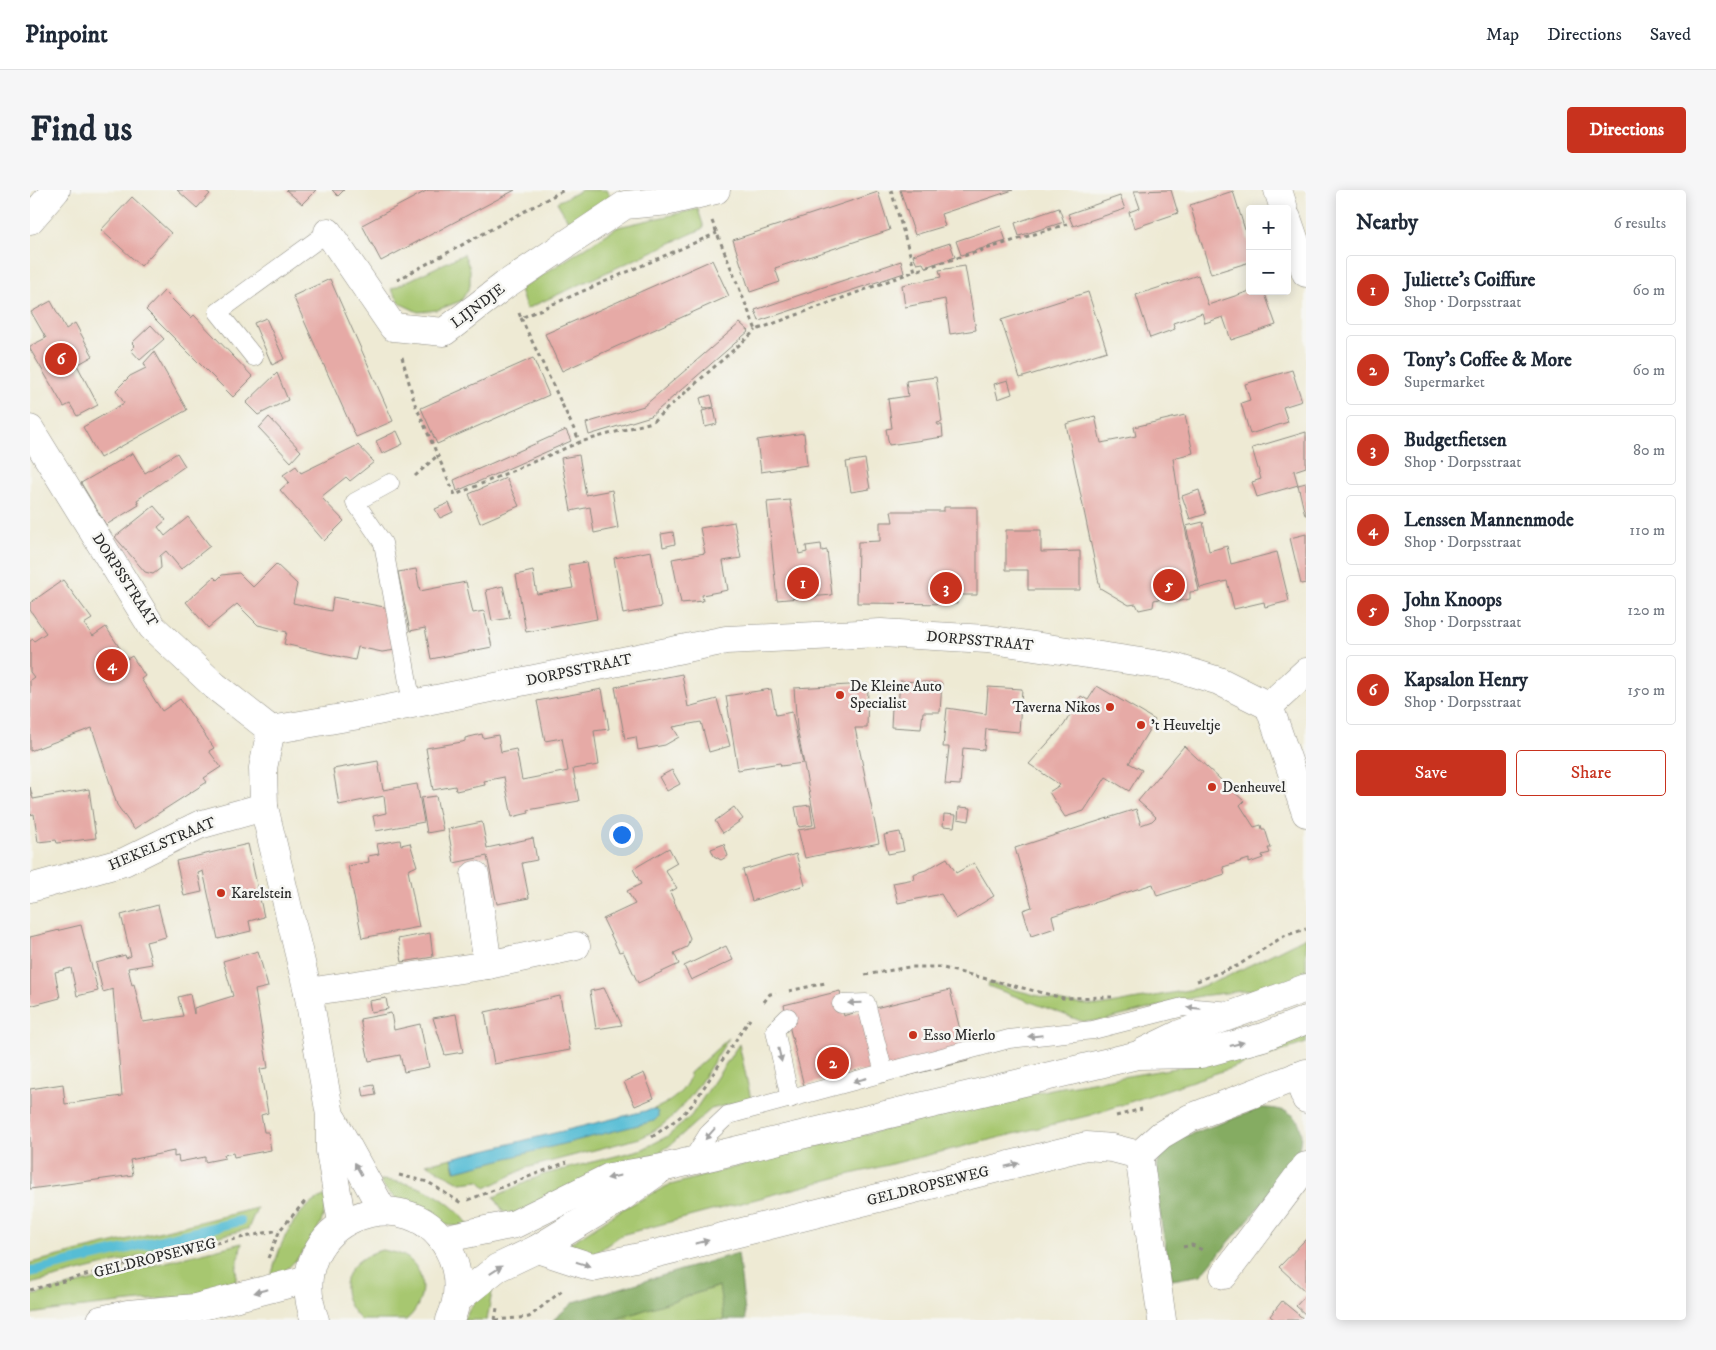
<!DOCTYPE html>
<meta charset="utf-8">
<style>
body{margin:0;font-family:"IM FELL DW Pica",serif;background:#f6f6f7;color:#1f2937}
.controls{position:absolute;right:15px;top:15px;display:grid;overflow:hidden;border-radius:5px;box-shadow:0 2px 12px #0003}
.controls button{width:45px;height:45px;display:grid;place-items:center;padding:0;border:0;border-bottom:1px solid #e0e1e3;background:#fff;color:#1f2937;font:25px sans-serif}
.you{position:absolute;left:591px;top:644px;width:18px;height:18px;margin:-12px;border:4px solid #fff;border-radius:50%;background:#1a73e8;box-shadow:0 0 0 8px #1a73e833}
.badge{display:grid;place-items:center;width:32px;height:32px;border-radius:50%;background:#c8321e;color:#fff;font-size:16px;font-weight:700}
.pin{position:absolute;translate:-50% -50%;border:2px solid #fff;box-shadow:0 1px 5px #0006}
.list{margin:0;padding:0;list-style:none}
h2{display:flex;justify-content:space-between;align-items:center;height:65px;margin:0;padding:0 20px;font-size:21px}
h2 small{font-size:16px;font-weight:400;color:#747a83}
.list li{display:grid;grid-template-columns:32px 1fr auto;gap:15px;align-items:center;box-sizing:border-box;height:70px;margin:0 10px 10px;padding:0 10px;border:1px solid #e0e1e3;border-radius:5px}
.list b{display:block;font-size:19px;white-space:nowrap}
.list p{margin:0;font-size:16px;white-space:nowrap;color:#747a83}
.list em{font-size:16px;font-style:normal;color:#747a83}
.actions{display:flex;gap:10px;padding:15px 20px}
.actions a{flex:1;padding:11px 0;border:1px solid #c8321e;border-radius:5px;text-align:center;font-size:18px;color:#c8321e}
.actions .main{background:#c8321e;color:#fff}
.map{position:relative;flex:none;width:1276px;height:1130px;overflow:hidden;border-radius:5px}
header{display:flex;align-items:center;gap:30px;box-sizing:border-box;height:70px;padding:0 25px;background:#fff;border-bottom:1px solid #e0e1e3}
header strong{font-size:24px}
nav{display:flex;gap:28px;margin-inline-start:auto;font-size:18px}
.intro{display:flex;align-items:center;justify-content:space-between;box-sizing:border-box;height:120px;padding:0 30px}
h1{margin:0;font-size:35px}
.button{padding:12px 22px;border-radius:5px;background:#c8321e;color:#fff;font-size:18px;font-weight:700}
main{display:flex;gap:30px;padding:0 30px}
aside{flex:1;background:#fff;border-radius:5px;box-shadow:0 2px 12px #0003}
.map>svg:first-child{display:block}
.green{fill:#a7c770;stroke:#69794e}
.forest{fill:#85ac62;stroke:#586c46}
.water{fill:#57bdd5;stroke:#417480}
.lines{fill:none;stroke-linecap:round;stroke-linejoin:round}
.stream{stroke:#57bdd5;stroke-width:10}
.building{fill:#e6aaa6}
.service-casing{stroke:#8c8a80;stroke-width:19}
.minor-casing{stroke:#8c8a80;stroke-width:29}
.secondary-casing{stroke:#8c8a80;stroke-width:29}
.path{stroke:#8c8a80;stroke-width:3;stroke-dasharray:4 4;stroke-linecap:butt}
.service{stroke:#fff;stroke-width:18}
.minor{stroke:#fff;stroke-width:28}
.secondary{stroke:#fff;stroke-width:28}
.oneway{fill:#a0a0a0}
.poi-dot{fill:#c8321e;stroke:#f6f6f2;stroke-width:2}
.labels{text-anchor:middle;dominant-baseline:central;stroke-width:5;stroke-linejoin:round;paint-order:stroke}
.street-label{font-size:15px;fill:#2b2b2b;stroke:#f6f6f2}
.poi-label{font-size:15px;fill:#2b2b2b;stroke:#f6f6f2;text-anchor:start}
</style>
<header>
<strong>Pinpoint</strong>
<nav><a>Map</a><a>Directions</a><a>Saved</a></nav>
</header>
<div class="intro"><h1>Find us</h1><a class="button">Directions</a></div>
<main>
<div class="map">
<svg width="1276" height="1130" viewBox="0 0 1276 1130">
<rect width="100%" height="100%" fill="#f6f6f2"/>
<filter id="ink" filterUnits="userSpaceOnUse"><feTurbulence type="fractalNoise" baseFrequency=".02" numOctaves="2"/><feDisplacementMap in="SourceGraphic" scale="10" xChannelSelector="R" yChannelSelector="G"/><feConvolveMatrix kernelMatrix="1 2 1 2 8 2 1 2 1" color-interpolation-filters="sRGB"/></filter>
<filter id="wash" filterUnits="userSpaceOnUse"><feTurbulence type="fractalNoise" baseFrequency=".0096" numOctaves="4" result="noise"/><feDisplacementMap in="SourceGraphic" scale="20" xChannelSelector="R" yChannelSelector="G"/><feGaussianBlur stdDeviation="1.12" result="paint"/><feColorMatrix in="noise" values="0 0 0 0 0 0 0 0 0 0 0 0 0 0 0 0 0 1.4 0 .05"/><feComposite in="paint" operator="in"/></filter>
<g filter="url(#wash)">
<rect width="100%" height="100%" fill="#eeead4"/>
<!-- green -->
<g class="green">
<polygon points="552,0 577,0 581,7 578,18 543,39 527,12"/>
<polygon points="668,19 674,38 496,119 490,99 588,37"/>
<polygon points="434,64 440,79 440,96 431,111 407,120 388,122 371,114 361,99"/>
<polygon points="1276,747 1276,787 1238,798 1170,806 1075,830 1054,832 958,796 959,793 1036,813 1069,816 1164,799 1194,788"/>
<polygon points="1276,840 1276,853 1061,925 809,987 591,1045 565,1064 533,1058 591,1020 637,996 734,969 1021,899 1163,875"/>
<path d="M699 848C674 885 653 930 610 948L496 978 456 998 449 991 431 993 396 974 422 968 425 981 626 920 623 919C639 914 658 900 660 883Z"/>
<polygon points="709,854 721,909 681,919 639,956 627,964 589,975 477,1027 464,1007 512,985 613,959 638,946 661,926"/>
<path d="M350 990C388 992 417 1006 440 1036 432 1036 421 1037 413 1034 394 1028 357 1008 350 990Z"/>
<path d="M296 1005C299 1035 267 1073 244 1090L241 1088C248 1057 263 1018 296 1005Z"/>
<polygon points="227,1018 218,1039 0,1094 0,1073"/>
<path d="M212 1053 207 1075 205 1101C137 1109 68 1114 0 1124V1106Z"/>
<path d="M352 1060C362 1062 373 1063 381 1071 398 1087 394 1116 376 1130H331C302 1102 314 1070 352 1060Z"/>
<polygon points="690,1096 694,1130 584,1130 588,1127"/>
<polygon points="460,1097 462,1102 457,1130 433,1130 447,1108"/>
</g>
<!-- forest -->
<g class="forest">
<path d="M1232 918C1276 918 1276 940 1264 976L1171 1085 1142 1090C1137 1059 1121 997 1129 969 1132 959 1142 953 1150 948Z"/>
<polygon points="708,1063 716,1130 694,1130 689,1096 584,1130 523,1130 544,1112"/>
</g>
<!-- water -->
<polygon class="water" points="623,919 628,922 628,927 624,931 426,981 422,968"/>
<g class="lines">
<!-- stream -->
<polyline class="stream" points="0,1082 210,1031"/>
</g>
<g id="blocks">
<!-- building -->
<g class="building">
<polygon points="147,0 175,0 180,4 167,18"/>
<polygon points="256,0 286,0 272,14"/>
<polygon points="302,0 314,0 308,6"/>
<polygon points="398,0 485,0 351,71 332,35"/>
<polygon points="870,0 983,0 911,24 915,36 885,45"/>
<polygon points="1141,0 1148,23 1104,38 1099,22 1110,18 1104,1"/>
<polygon points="1203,1 1220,56 1220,72 1181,84 1160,15"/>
<polygon points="848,2 860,40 745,78 750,92 720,102 703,50"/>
<polygon points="1090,6 1095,19 1043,36 1038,24"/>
<polygon points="102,7 141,43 111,76 71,40"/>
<polygon points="1029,18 1034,32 989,46 985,33"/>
<polygon points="971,36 976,51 931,65 926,51"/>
<polygon points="920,53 925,67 895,77 893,73 887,74 883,65"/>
<polygon points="682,70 699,106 532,181 515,144"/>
<polygon points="871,71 874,83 729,131 725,120"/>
<polygon points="935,76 946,140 920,144 915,109 875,117 872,95 911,87 909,80"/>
<polygon points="1168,85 1178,115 1220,101 1234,101 1246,135 1201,150 1193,127 1175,133 1172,123 1143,133 1145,139 1120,148 1106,105"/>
<polygon points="300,89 363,231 326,247 263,106"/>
<polygon points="134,101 161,128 164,125 223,187 203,207 116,120"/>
<polygon points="1058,102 1077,161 990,188 971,130"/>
<polygon points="21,111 36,139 45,133 63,166 47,175 68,215 47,226 40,214 34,217 0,159 0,156 16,148 1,122"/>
<polygon points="236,128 254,169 242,175 224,133"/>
<polygon points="710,133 719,141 621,226 559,245 556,233 614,216"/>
<polygon points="121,135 134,149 110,170 101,160 105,156 102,153"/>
<polygon points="124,162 157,220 70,268 53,237 94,213 86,200 100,186 116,178 114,173"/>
<polygon points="503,168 519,205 407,254 391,218"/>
<polygon points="1262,180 1272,211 1253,217 1258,232 1220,244 1211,213 1220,210 1215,194"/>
<polygon points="247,183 258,210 228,225 216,213"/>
<polygon points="906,187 912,232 907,233 908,235 912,235 913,247 859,255 856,239 862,238 858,209 878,206 876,191"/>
<polygon points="978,190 982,204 968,209 964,194"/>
<polygon points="681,205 684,217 673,219 670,208"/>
<polygon points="684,218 687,234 675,237 672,221"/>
<polygon points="1155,225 1163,263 1143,268 1150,315 1169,401 1160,402 1160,409 1145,412 1142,406 1124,410 1123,417 1109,420 1106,414 1099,415 1070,398 1036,234 1065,226 1071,253 1106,246 1104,237"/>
<polygon points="239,227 271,261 261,272 229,238"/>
<polygon points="536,240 541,251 427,301 424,290"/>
<polygon points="367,241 373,254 352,264 346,251"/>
<polygon points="1276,242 1276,277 1264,281 1268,295 1227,307 1222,292 1231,289 1222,258"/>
<polygon points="774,243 777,275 731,282 727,250"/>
<polygon points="328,255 344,272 320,291 316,287 291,307 314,331 294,351 250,300 259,292 253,285 266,276 271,283"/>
<polygon points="103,263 115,283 147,263 155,276 107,310 109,315 76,335 51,293"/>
<polygon points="549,265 556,305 582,300 588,338 564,343 560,317 541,321 531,268"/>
<polygon points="835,269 840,299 821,302 816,272"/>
<polygon points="476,288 489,316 450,333 439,304"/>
<polygon points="1276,293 1276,325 1275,325 1268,295"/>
<polygon points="1169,300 1176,324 1160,329 1152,306"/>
<polygon points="760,310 769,364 777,362 776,356 791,354 792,361 797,360 802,405 747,410 737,312"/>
<polygon points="419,313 423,322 410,328 405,319"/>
<polygon points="124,316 136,330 128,337 135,346 158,327 180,356 151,379 136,361 130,366 131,378 123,384 115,382 85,347"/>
<polygon points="914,317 947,317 947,405 927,405 927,414 827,413 828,352 850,351 850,332 863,332 861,321 914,321"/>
<polygon points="704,332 711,368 693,371 698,400 672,405 673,411 651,413 642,369 675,363 670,338"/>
<polygon points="1173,332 1179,361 1197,356 1201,374 1247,362 1259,411 1235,417 1234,412 1204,419 1197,391 1170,398 1156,336"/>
<polygon points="976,340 1011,340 1011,362 1050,361 1050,400 998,400 998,380 976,380"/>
<polygon points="643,342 645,354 633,357 631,344"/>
<polygon points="1276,344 1276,393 1271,394 1260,348"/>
<polygon points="621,361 631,417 593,424 584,368"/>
<polygon points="556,372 567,429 496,442 486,385 503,381 507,404 543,398 538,375"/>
<polygon points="246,374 267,394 263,413 301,421 303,407 359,418 366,460 352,462 328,457 325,470 254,454 257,442 228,435 207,414 178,438 156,412 184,387 187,390 192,385 209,383 223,397"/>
<polygon points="386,379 390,401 436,392 443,423 454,421 462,457 401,469 395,438 380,441 368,382"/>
<polygon points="33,390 62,429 54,434 63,446 76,437 97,469 102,466 115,486 111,489 132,521 150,509 184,558 179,561 191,577 174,588 177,592 104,639 87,615 62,538 0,561 0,490 4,487 0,482 0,451 3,449 4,451 16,443 0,420 0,413"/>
<polygon points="473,396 480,428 462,431 456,400"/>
<polygon points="652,484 658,517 687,509 700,556 679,562 671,532 643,537 649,547 635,555 608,560 606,547 595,549 585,497"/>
<polygon points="870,491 912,493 910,522 893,522 891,539 861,537 862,517 868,517"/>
<polygon points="838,494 837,538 825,538 849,653 775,668 768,640 786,637 767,538 764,498"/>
<polygon points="1067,496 1125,530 1099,573 1112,580 1099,601 1076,587 1054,621 1035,627 1019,602 1030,595 999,574 1034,535 1051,506 1058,510"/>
<polygon points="958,497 992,499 989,542 956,539 954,560 933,558 930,595 915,594 919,557 913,557 917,518 956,524"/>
<polygon points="572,499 579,539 564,541 569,575 543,579 549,611 498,620 499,623 482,627 474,587 454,591 455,595 440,598 426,601 425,596 403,600 396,558 432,552 435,551 435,548 452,544 453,548 468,545 471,562 486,559 492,590 538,581 532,548 515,551 507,511"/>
<polygon points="741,499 746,525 762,522 773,573 751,576 750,573 708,580 696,506"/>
<polygon points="1154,556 1214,611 1210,615 1224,637 1231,635 1232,639 1235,639 1241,658 1238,658 1240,663 1232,665 1233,668 1219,673 1219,669 1193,677 1195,684 1127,706 1123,694 1022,726 1025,738 1001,746 993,720 1002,717 985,658 1106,619 1111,635 1122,631 1126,627 1108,611"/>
<polygon points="348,571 353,600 387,594 394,632 346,641 343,626 356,623 354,606 309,615 303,579"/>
<polygon points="642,580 650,594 637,601 629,587"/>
<polygon points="0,597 3,609 59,599 66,648 27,653 26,650 8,652 4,624 0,625"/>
<polygon points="406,606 413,640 397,643 391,608"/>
<polygon points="780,615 783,635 769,637 765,617"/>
<polygon points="704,617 713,629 693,643 685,631"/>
<polygon points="929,617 941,618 939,631 928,629"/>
<polygon points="914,624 926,625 924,637 913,636"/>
<polygon points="452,632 457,658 503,648 507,670 492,673 499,708 467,714 457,666 424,673 418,639"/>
<polygon points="870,642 874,661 858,664 854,645"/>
<polygon points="370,650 371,655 380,653 387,676 378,680 389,737 332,748 318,676 339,672 338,666 349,664 347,654"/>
<polygon points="218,654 234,727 219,731 221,741 188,749 173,681 168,683 172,702 154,706 146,671"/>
<polygon points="694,654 698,666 691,670 684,666 681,659"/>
<polygon points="639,658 647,673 635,680 647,698 640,702 660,748 657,757 644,763 649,774 608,793 593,761 589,762 573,729 605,714 597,701 611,694 603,679"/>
<polygon points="766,664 775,695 722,711 713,680"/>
<polygon points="917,668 926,683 944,673 964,706 926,729 911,704 868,713 863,693 884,689 883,684 896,680"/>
<polygon points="128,715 136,747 116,752 122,774 98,778 102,795 104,794 113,832 153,826 148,807 160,804 164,824 164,818 203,806 193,771 228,761 238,797 225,800 238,878 230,879 238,923 231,925 234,942 238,942 241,960 204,967 203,963 194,965 195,968 175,972 175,967 149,972 148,966 144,967 144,961 100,970 103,985 0,999 0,899 33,894 35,914 92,906 83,799 73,802 66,773 95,765 96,768 101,766 91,725"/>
<polygon points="51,735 68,801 47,806 41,778 25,782 30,808 0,816 0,747"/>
<polygon points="400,743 403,767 372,772 368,749"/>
<polygon points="696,756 703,770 661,790 654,776"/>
<polygon points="574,798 592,835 566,839 560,801"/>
<polygon points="920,800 938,871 868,888 826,881 774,896 754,815 810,801 811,805 809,806 814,826 816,825"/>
<polygon points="530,806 540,860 464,874 455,822"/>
<polygon points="356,808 358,819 341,822 339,811"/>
<polygon points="361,823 364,840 390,834 399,877 374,882 370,865 339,871 330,829"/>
<polygon points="426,824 433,862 415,865 403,828"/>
<polygon points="614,883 624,908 605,916 594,892"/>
<polygon points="344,895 346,905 334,907 332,897"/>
<polygon points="1276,1049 1276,1102 1249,1077"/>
<polygon points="1276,1105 1276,1125 1266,1116"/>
<polygon points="1252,1111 1275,1130 1245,1130 1240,1126"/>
</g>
</g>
</g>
<g filter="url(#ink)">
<use href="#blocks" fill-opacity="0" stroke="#8c8a80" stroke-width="1"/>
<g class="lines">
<!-- service casing -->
<g class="service-casing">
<g id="service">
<polyline points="224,167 188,122 298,42"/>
<polyline points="360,293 325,312 353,353 382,514"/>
<polyline points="811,814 836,813 854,883"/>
<polyline points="758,827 745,840 760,909"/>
<polyline points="661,971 678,944 698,925 979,849 1063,840 1153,817 1202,821"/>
</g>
</g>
<!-- minor casing -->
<g class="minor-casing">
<g id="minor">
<polyline points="1248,0 1254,19"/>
<polyline points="1257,28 1276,83"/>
<polyline points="0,30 26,0"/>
<polyline points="298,42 363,137 414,142 475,95 595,15 640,11 686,0"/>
<polyline points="0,239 122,437 185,496 241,540 323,526 696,450 851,443 957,449 1144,477 1189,491 1239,516"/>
<polyline points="1239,516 1276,623"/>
<polyline points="1239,516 1276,482"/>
<polyline points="241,540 233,578 234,617 278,802 300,925 300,961 312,1033"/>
<polyline points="445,685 458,775"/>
<polyline points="0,698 94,672 169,635 234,617"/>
<polyline points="278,802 458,775 546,756"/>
<polyline points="1267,886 1276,909"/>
<polyline points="303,930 353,1021"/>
<polyline points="1109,965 1131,945 1160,928 1276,883"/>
<polyline points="1109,965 1132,1130"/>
<polyline points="507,1059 562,1077 624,1064 1056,956 1082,958 1109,965"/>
<polyline points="1194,1085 1276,976"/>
</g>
</g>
<!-- secondary casing -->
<g class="secondary-casing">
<g id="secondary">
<polyline points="1113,862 1150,844 1276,798"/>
<polyline points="412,1049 485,1034 580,987 632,978 1108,865 1171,864 1233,847 1276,830"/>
<polyline points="427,1110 467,1078 507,1059 589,1009 627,982"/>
<polyline points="71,1130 98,1124 165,1118 278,1089"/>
<path d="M285 1130C247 1029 385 979 422 1067 430 1088 429 1110 420 1130"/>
</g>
</g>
<!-- path -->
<g class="path">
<polyline points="861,0 885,81 1037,34"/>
<polyline points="682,31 726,140 885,81"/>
<polyline points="367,90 534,0"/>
<polyline points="489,123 491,128 687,43"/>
<polyline points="491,128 550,252"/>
<polyline points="372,167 385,214 425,305 550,252 622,232 726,140"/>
<polyline points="385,286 408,265"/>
<polyline points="835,785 879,777 909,777 1033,808 1082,807"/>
<polyline points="1167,791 1207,776 1254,746 1276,739"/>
<polyline points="759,801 795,793"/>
<polyline points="734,812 740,804 746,803"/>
<polyline points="1086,926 1112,919"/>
<polyline points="622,947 650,927 662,915 720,829"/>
<polyline points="369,985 398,992 431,1013"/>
<polyline points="438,1010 537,972"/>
<polyline points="1153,1057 1162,1055 1175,1061"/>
<polyline points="238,1068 250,1040 277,1009"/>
<polyline points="0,1100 142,1062 249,1040"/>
<polyline points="465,1130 499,1127 533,1100"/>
<polyline points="465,1130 467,1118"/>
</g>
<!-- service -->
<use href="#service" class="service"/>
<!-- minor -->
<use href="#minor" class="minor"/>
<!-- secondary -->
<use href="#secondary" class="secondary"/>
</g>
<!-- one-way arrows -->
<defs><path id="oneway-solid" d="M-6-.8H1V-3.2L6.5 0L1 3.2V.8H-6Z" transform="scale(1.25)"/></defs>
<g class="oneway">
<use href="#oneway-solid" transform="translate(825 813) rotate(178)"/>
<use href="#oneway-solid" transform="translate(1164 818) rotate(-175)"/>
<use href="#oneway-solid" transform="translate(1005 846) rotate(174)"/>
<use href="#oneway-solid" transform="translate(1207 854) rotate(-15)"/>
<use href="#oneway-solid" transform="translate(750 865) rotate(77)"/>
<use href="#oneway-solid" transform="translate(830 890) rotate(165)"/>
<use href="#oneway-solid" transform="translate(680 944) rotate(131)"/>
<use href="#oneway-solid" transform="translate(982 975) rotate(-14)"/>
<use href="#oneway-solid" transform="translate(328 979) rotate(-119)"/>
<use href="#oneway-solid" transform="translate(584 987) rotate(167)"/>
<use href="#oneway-solid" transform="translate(672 1052) rotate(-14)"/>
<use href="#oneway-solid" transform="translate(553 1074) rotate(18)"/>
<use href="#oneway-solid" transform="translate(466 1080) rotate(-33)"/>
<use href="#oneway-solid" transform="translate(231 1101) rotate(166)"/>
</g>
</g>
<!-- markers -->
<g class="poi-dot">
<circle cx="810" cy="505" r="5"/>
<circle cx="1080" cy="517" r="5"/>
<circle cx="1111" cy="535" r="5"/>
<circle cx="1182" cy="597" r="5"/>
<circle cx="191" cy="703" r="5"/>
<circle cx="883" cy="845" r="5"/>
</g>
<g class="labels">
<!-- street labels -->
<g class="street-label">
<text transform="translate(448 116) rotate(-37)">LIJNDJE</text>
<text transform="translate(95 390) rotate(57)">DORPSSTRAAT</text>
<text transform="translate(950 451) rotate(5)">DORPSSTRAAT</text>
<text transform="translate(549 480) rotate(-12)">DORPSSTRAAT</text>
<text transform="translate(132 654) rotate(-23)">HEKELSTRAAT</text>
<text transform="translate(898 996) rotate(-14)">GELDROPSEWEG</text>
<text transform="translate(125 1068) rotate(-14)">GELDROPSEWEG</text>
</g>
<!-- poi labels -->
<g class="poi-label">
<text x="820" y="496">De Kleine Auto<tspan x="820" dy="17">Specialist</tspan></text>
<text x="1070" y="517" text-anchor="end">Taverna Nikos</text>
<text x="1121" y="535">'t Heuveltje</text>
<text x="1192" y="597">Denheuvel</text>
<text x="201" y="703">Karelstein</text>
<text x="893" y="845">Esso Mierlo</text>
</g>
</g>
</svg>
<div class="controls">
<button>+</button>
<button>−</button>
</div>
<div class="you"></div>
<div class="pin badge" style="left:773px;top:393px">1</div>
<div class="pin badge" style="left:803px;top:873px">2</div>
<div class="pin badge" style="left:916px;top:398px">3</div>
<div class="pin badge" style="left:82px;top:475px">4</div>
<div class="pin badge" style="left:1139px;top:395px">5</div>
<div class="pin badge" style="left:31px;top:169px">6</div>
</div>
<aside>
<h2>Nearby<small>6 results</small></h2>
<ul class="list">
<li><span class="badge">1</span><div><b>Juliette's Coiffure</b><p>Shop · Dorpsstraat</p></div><em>60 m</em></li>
<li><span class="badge">2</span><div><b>Tony's Coffee &amp; More</b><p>Supermarket</p></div><em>60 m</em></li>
<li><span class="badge">3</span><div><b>Budgetfietsen</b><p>Shop · Dorpsstraat</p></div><em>80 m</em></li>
<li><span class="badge">4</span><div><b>Lenssen Mannenmode</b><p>Shop · Dorpsstraat</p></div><em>110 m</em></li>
<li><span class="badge">5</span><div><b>John Knoops</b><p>Shop · Dorpsstraat</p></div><em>120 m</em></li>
<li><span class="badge">6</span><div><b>Kapsalon Henry</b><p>Shop · Dorpsstraat</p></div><em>150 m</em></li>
</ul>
<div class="actions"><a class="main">Save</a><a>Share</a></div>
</aside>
</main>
